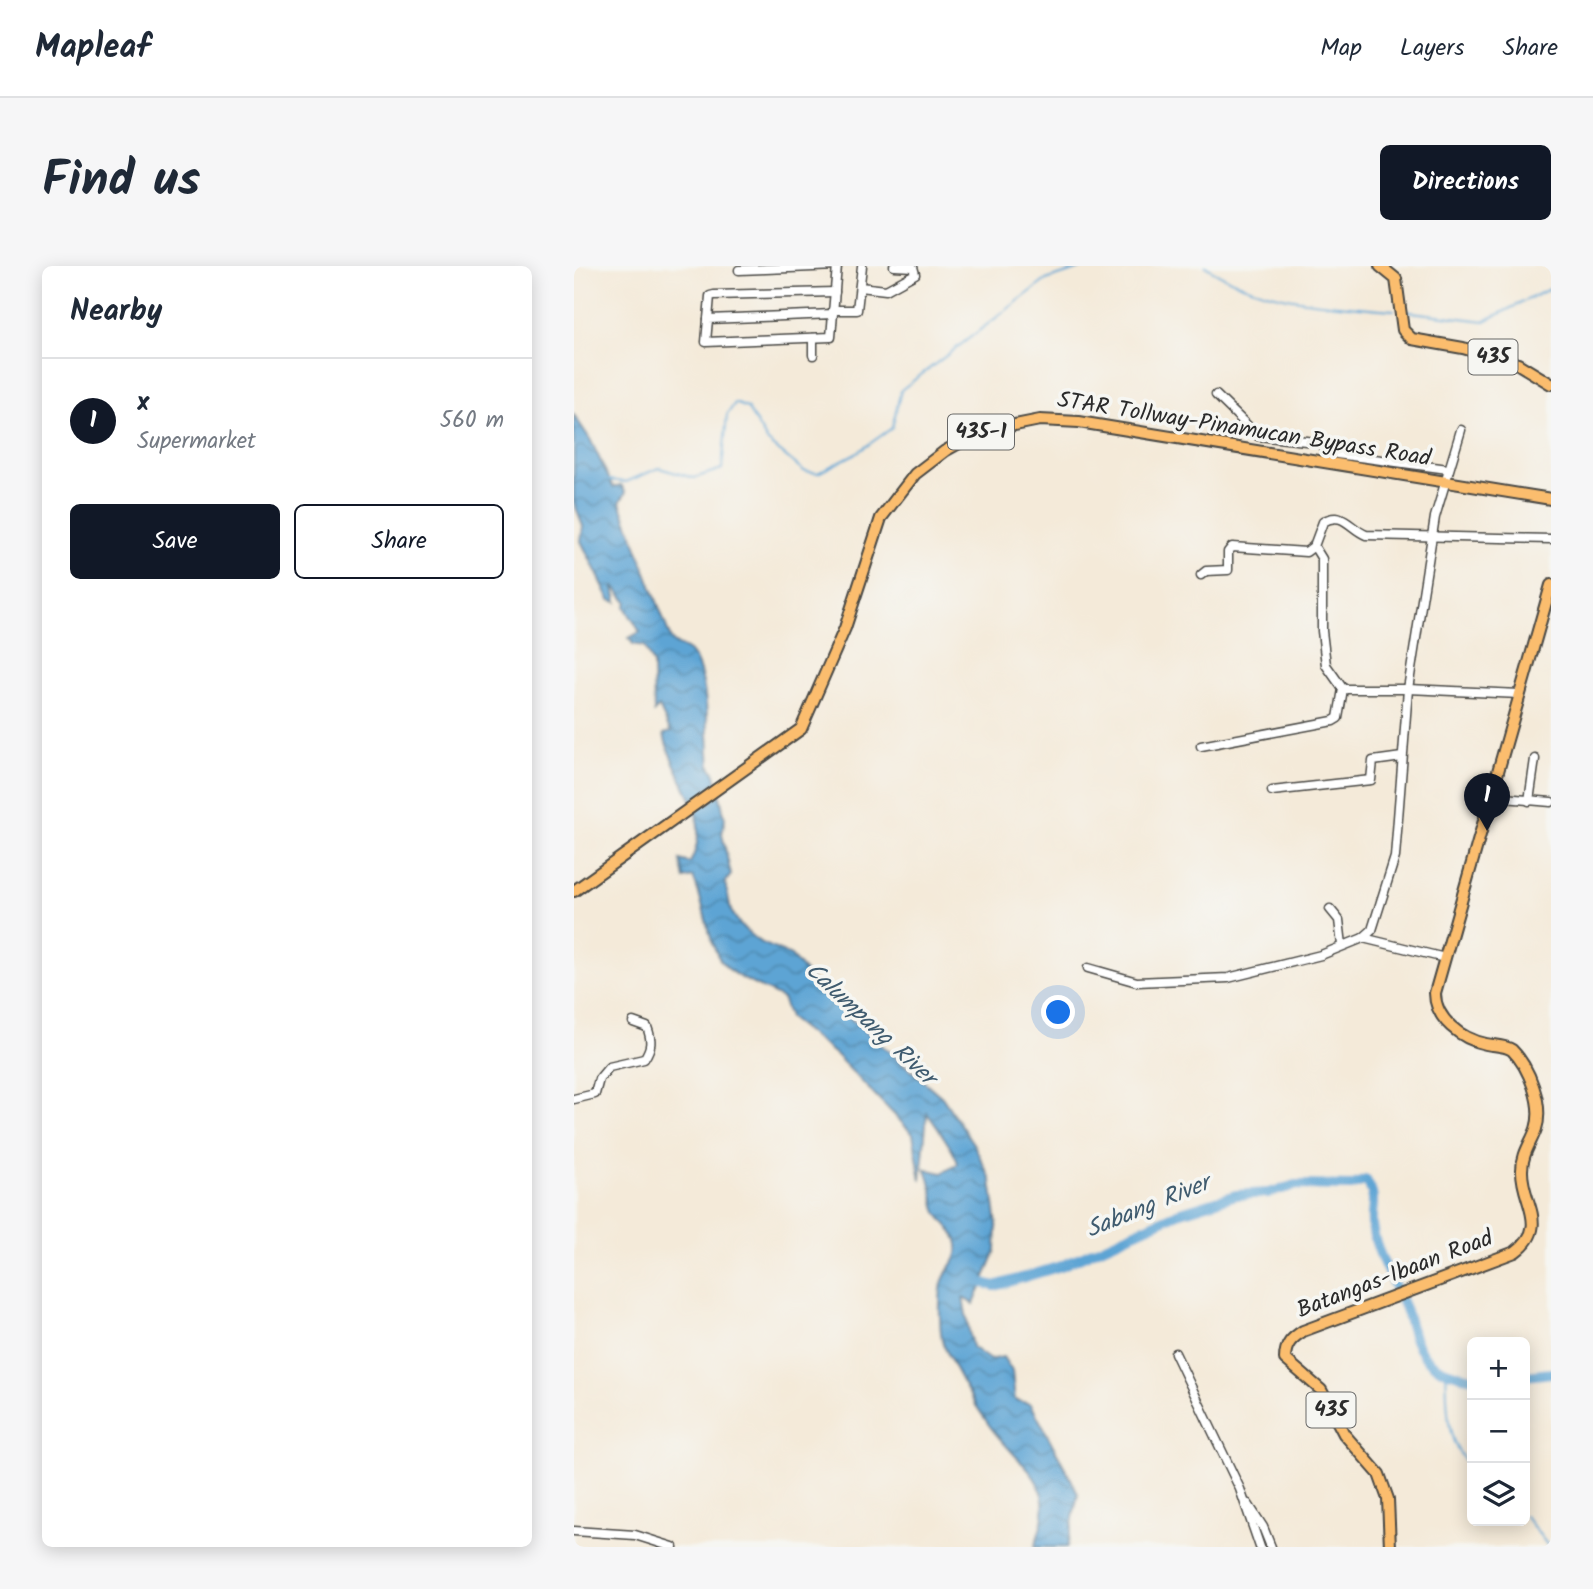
<!DOCTYPE html>
<meta charset="utf-8">
<style>
body{margin:0;font-family:Kalam,sans-serif;background:#f6f6f7;color:#1f2937}
.controls{position:absolute;right:21px;bottom:21px;display:grid;overflow:hidden;border-radius:10px;box-shadow:0 4px 18px #0003}
.controls button{width:63px;height:63px;display:grid;place-items:center;padding:0;border:0;border-bottom:2px solid #e0e1e3;background:#fff;color:#1f2937;font:35px sans-serif}
.you{position:absolute;left:485px;top:747px;width:24px;height:24px;margin:-18px;border:5px solid #fff;border-radius:50%;background:#1a73e8;box-shadow:0 0 0 10px #1a73e833}
.badge{display:grid;place-items:center;width:46px;height:46px;border-radius:50%;background:#111827;color:#fff;font-size:23px;font-weight:700}
.pin{position:absolute;translate:-50% -58px;filter:drop-shadow(0 2px 4px #0008)}
.pin::after{content:'';position:absolute;top:37px;width:24px;height:21px;background:inherit;clip-path:polygon(0 0,100% 0,50% 100%)}
.list{margin:0;padding:0;list-style:none}
h2{display:flex;justify-content:space-between;align-items:center;height:91px;margin:0;padding:0 28px;font-size:30px}
h2 small{font-size:23px;font-weight:400;color:#747a83}
.list li{display:grid;grid-template-columns:46px 1fr auto;gap:21px;align-items:center;box-sizing:border-box;height:126px;padding:0 28px;border-top:2px solid #e0e1e3}
.list b{display:block;font-size:26px;white-space:nowrap}
.list p{margin:0;font-size:23px;white-space:nowrap;color:#747a83}
.list em{font-size:23px;font-style:normal;color:#747a83}
.actions{display:flex;gap:14px;padding:21px 28px}
.actions a{flex:1;padding:16px 0;border:2px solid #111827;border-radius:10px;text-align:center;font-size:24px;color:#111827}
.actions .main{background:#111827;color:#fff}
.icon{flex:none;width:38px;height:38px;fill:none;stroke:currentColor;stroke-width:2;stroke-linecap:round;stroke-linejoin:round}
.map{position:relative;flex:none;width:977px;height:1281px;overflow:hidden;border-radius:10px}
header{display:flex;align-items:center;gap:42px;box-sizing:border-box;height:98px;padding:0 35px;background:#fff;border-bottom:2px solid #e0e1e3}
header strong{font-size:33px}
nav{display:flex;gap:38px;margin-inline-start:auto;font-size:24px}
.intro{display:flex;align-items:center;justify-content:space-between;box-sizing:border-box;height:168px;padding:0 42px}
h1{margin:0;font-size:49px}
.button{padding:18px 32px;border-radius:10px;background:#111827;color:#fff;font-size:24px;font-weight:700}
main{display:flex;gap:42px;padding:0 42px}
aside{flex:1;background:#fff;border-radius:10px;box-shadow:0 4px 18px #0003}
.map>svg:first-child{display:block}
.water{fill:url(#water-waves);stroke:#446880;stroke-width:2}
.lines{fill:none;stroke-linecap:round;stroke-linejoin:round}
.stream{stroke:#5da4d4;stroke-width:2}
.river{stroke:#5da4d4;stroke-width:10}
.minor-casing{stroke:#494845;stroke-width:11}
.major-casing{stroke:#494845;stroke-width:14}
.minor{stroke:#fff;stroke-width:8}
.major{stroke:#fbbd6e;stroke-width:10}
.labels{text-anchor:middle;dominant-baseline:central;stroke-width:7;stroke-linejoin:round;paint-order:stroke}
.shield{fill:#f6f6f2;stroke:#686867;stroke-width:2}
.shield-label{font-size:21px;font-weight:bold;fill:#2b2b2b}
.street-label{font-size:23px;fill:#2b2b2b;stroke:#f6f6f2}
.water-label{font-size:24px;font-style:italic;fill:#3f5b6f;stroke:#f6f6f2}
</style>
<header>
<strong>Mapleaf</strong>
<nav><a>Map</a><a>Layers</a><a>Share</a></nav>
</header>
<div class="intro"><h1>Find us</h1><a class="button">Directions</a></div>
<main>
<aside>
<h2>Nearby<small></small></h2>
<ul class="list">
<li><span class="badge">1</span><div><b>x</b><p>Supermarket</p></div><em>560 m</em></li>
</ul>
<div class="actions"><a class="main">Save</a><a>Share</a></div>
</aside>
<div class="map">
<svg width="977" height="1281" viewBox="0 0 977 1281">
<defs>
<pattern id="water-waves" width="16" height="10" patternUnits="userSpaceOnUse" patternTransform="scale(1.75)"><rect width="16" height="10" fill="#5da4d4"/><path d="M0 5q4-4 8 0t8 0" fill="none" stroke="#4d86ac"/></pattern>
</defs>
<rect width="100%" height="100%" fill="#f6f6f2"/>
<filter id="ink" filterUnits="userSpaceOnUse"><feTurbulence type="fractalNoise" baseFrequency=".0143" numOctaves="2"/><feDisplacementMap in="SourceGraphic" scale="14" xChannelSelector="R" yChannelSelector="G"/><feConvolveMatrix kernelMatrix="1 2 1 2 8 2 1 2 1" color-interpolation-filters="sRGB"/></filter>
<filter id="wash" filterUnits="userSpaceOnUse"><feTurbulence type="fractalNoise" baseFrequency=".00686" numOctaves="4" result="noise"/><feDisplacementMap in="SourceGraphic" scale="28" xChannelSelector="R" yChannelSelector="G"/><feGaussianBlur stdDeviation="1.57" result="paint"/><feColorMatrix in="noise" values="0 0 0 0 0 0 0 0 0 0 0 0 0 0 0 0 0 1.4 0 .05"/><feComposite in="paint" operator="in"/></filter>
<g filter="url(#wash)">
<rect width="100%" height="100%" fill="#f4ead9"/>
<!-- water -->
<path class="water" d="M0 149 16 173 39 221 47 219 52 226 46 236 97 373C102 380 109 380 115 385 136 406 133 472 136 500L141 508 151 553 148 568 157 609 151 616 157 645 167 660 186 676 217 690 256 735 368 831 400 879 417 914 423 959 422 984 400 1038 389 1032 398 1081 416 1094 429 1091 438 1105 441 1134 457 1138 498 1215 504 1228 493 1281H460C488 1214 449 1206 415 1159 399 1136 382 1106 370 1080 365 1069 364 1023 370 1012 375 1001 385 993 384 979 383 965 366 956 362 944 358 929 359 917 351 903L368 907 384 898C382 887 361 858 353 847L347 914 339 868 262 789 215 752 208 732C190 722 153 710 144 690 132 666 130 636 119 611L110 613 106 594 116 597C142 547 99 514 90 468L97 466 85 441 80 446 79 398 70 380 59 378 55 372 66 366 51 341 53 336 40 320 43 336 36 334 7 275 9 260 0 236Z"/>
<g class="lines">
<!-- stream -->
<g class="stream">
<path d="M631 0C688 37 755 38 820 44"/>
<polyline points="829,45 911,55 977,22"/>
<polyline points="35,214 52,216 85,202 120,212 148,203 153,149 161,137 173,142 194,176 230,205 244,207 284,186 318,162 327,124 472,14 515,0"/>
<path d="M872 1106C874 1138 870 1180 898 1201"/>
<polyline points="951,1250 975,1281"/>
</g>
<!-- river -->
<g class="river">
<path d="M399 1014 421 1020 487 1000 604 947 662 929 694 927 722 919 777 920 792 914C806 937 794 943 799 965 805 993 819 1015 830 1040 837 1057 838 1075 850 1090 863 1105 881 1108 898 1112"/>
<polyline points="951,1110 977,1107"/>
</g>
</g>
</g>
<g filter="url(#ink)">
<g class="lines">
<!-- minor casing -->
<g class="minor-casing">
<g id="minor">
<polyline points="165,4 263,0"/>
<polyline points="286,21 312,24 341,8 339,1 320,0"/>
<polyline points="259,44 283,44 288,0"/>
<path d="M259 48 134 53 132 76 257 71C259 47 261 24 263 0"/>
<polyline points="134,53 136,30 140,29 261,26"/>
<polyline points="239,89 239,72"/>
<polyline points="642,129 684,170 742,176 763,188 874,203"/>
<polyline points="740,280 748,293 748,365 752,399 769,423"/>
<path d="M627 309 632 305 654 304V286L658 281 732 286 740 280 749 256C769 244 776 263 792 269L977 273"/>
<polyline points="627,480 759,455 764,452 769,423 834,423 946,428"/>
<polyline points="698,525 797,514 799,495 828,491"/>
<polyline points="917,531 977,536"/>
<polyline points="955,535 961,493"/>
<polyline points="756,643 765,654 768,679"/>
<polyline points="789,672 798,664 821,591 834,423 861,251 887,164"/>
<polyline points="514,702 563,716 654,712 747,689 789,672 871,692"/>
<path d="M0 833 21 828 25 813 35 801 70 793C78 781 78 774 73 761L59 756"/>
<polyline points="601,1087 666,1223 686,1281"/>
<polyline points="674,1238 689,1261 697,1281"/>
<polyline points="0,1265 61,1269 99,1281"/>
</g>
</g>
<!-- major casing -->
<g class="major-casing">
<g id="major">
<polyline points="806,0 822,13 829,64 838,73 889,82 944,98 977,118"/>
<polyline points="0,625 227,463 271,362 307,252 341,208 371,185 405,166 466,154 505,156 977,233"/>
<path d="M816 1281 814 1233 805 1208 770 1168 747 1124 711 1093C711 1078 718 1072 729 1065L941 986C977 960 947 936 948 904 948 888 957 877 962 863 970 839 955 801 938 784 930 779 921 780 912 778 887 773 861 753 861 727L977 319"/>
</g>
</g>
<!-- minor -->
<use href="#minor" class="minor"/>
<!-- major -->
<use href="#major" class="major"/>
</g>
</g>
<g class="labels">
<!-- shield labels -->
<g class="shield">
<rect x="894.5" y="73.5" width="49" height="35" rx="5"/>
<rect x="374" y="148.5" width="66" height="35" rx="5"/>
<rect x="732.5" y="1126.5" width="49" height="35" rx="5"/>
</g>
<g class="shield-label">
<text x="919" y="91">435</text>
<text x="407" y="166">435-1</text>
<text x="757" y="1144">435</text>
</g>
<!-- street labels -->
<g class="street-label">
<text transform="translate(670 164) rotate(9)">STAR Tollway-Pinamucan Bypass Road</text>
<text transform="translate(821 1009) rotate(-21)">Batangas-Ibaan Road</text>
</g>
<!-- water labels -->
<g class="water-label">
<text transform="translate(296 758) rotate(43)">Calumpang River</text>
<text transform="translate(574 941) rotate(-22)">Sabang River</text>
</g>
</g>
</svg>
<div class="controls">
<button>+</button>
<button>−</button>
<button><svg class="icon" aria-label="layers" viewBox="0 0 24 24"><path d="M12 4l9 5-9 5-9-5zM3 14l9 5 9-5"/></svg></button>
</div>
<div class="you"></div>
<div class="pin badge" style="left:913px;top:565px">1</div>
</div>
</main>
